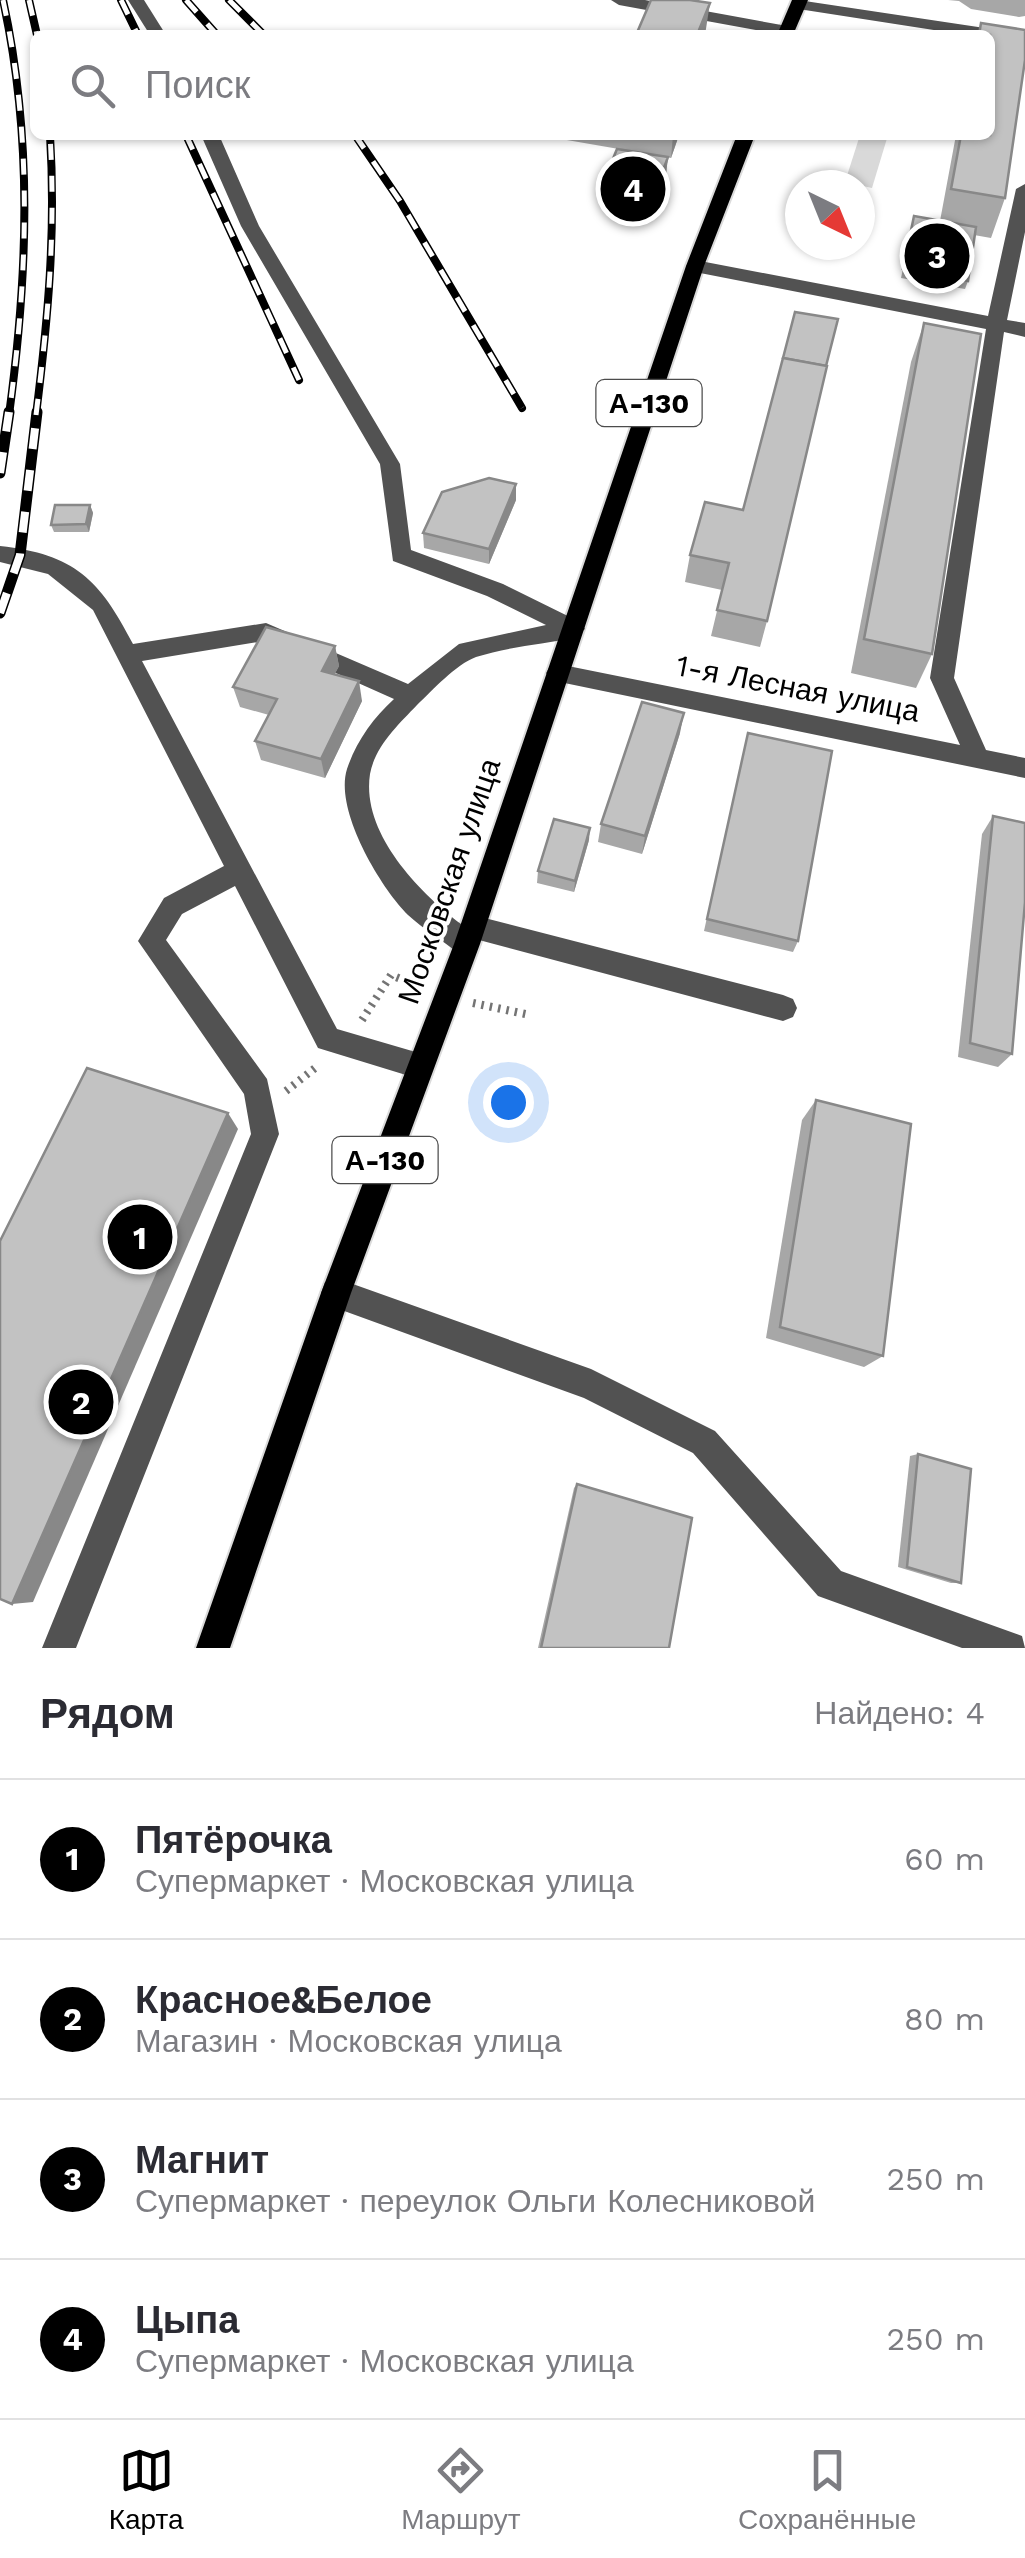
<!DOCTYPE html>
<html lang="ru">
<meta charset="utf-8">
<style>
body{margin:0;font-family:"Work Sans",sans-serif;background:#f7f7f7;color:#2b2b33}
.compass{position:absolute;left:785px;top:170px;width:90px;height:90px;border-radius:50%;background:#fff;box-shadow:0 2px 8px #0004;rotate:137deg}
.you{position:absolute;left:508px;top:1102px;width:35px;height:35px;margin:-25px;border:8px solid #fff;border-radius:50%;background:#1a73e8;box-shadow:0 0 0 15px #1a73e833}
.badge{display:grid;place-items:center;width:65px;height:65px;border-radius:50%;background:#000;color:#fff;font-size:32px;font-weight:700}
.pin{position:absolute;translate:-50% -50%;border:5px solid #fff;box-shadow:0 2px 10px #0006}
.list{margin:0;padding:0;list-style:none}
h2{display:flex;justify-content:space-between;align-items:center;height:130px;margin:0;padding:0 40px;font-size:42px}
h2 small{font-size:32px;font-weight:400;color:#7c7c81}
.list li{display:grid;grid-template-columns:65px 1fr auto;gap:30px;align-items:center;box-sizing:border-box;height:160px;padding:0 40px;border-top:2px solid #e1e1e2}
.list b{display:block;font-size:38px;white-space:nowrap}
.list p{margin:0;font-size:32px;white-space:nowrap;color:#7c7c81}
.list em{font-size:32px;font-style:normal;color:#7c7c81}
.icon{flex:none;width:55px;height:55px;fill:none;stroke:currentColor;stroke-width:2;stroke-linecap:round;stroke-linejoin:round}
.map{position:relative;flex:none;width:1025px;height:1648px;overflow:hidden}
.search{position:absolute;background:#fff;box-shadow:0 2px 8px #0004;left:30px;right:30px;top:30px;height:110px;display:flex;align-items:center;gap:25px;box-sizing:border-box;padding:0 35px;border-radius:15px;color:#7c7c81;font-size:38px}
.sheet{height:770px;background:#fff}
nav{display:flex;justify-content:space-around;align-items:center;box-sizing:border-box;height:140px;border-top:2px solid #e1e1e2;background:#fff;font-size:28px;color:#7c7c81}
nav a{display:grid;justify-items:center;gap:5px}
nav .on{color:#000}
.map>svg:first-child{display:block}
.green{fill:#d9d9d9}
.lines{fill:none;stroke-linecap:round;stroke-linejoin:round}
.major-casing{stroke:#dbdbdb;stroke-width:4}
.path{stroke:#747474;stroke-width:8;stroke-dasharray:2.5 6;stroke-linecap:butt}
.minor{fill:#525252;fill-rule:evenodd}
.major{fill:#000;fill-rule:evenodd}
.rail-far1-casing{stroke:#000;stroke-width:8}
.rail-casing{stroke:#000;stroke-width:11}
.rail-far1{stroke:#fff;stroke-width:5;stroke-dasharray:16;stroke-linecap:butt}
.rail{stroke:#fff;stroke-width:8;stroke-dasharray:21;stroke-linecap:butt}
.wall{fill:#a7a7a7}
.shaded-wall{fill:#888}
.building{fill:#c2c2c2;stroke:#888;stroke-width:2.5}
.labels{text-anchor:middle;dominant-baseline:central;stroke-width:8;stroke-linejoin:round;paint-order:stroke}
.shield{fill:#fff;stroke:#4c4c4c;stroke-width:2.5}
.shield-label{font-size:28px;font-weight:bold;fill:#000}
.street-label{font-size:30px;fill:#000;stroke:#fff}
</style>
<div class="map">
<svg width="1025" height="1648" viewBox="0 0 1025 1648">
<rect width="100%" height="100%" fill="#fff"/>
<!-- green -->
<polygon class="green" points="860,135 888,135 872,188 845,182"/>
<g class="lines">
<!-- major casing -->
<g class="major-casing">
<g id="major">
<polygon points="792,0 808,0 793,35 777,35"/>
<polygon points="737,135 755,135 704,266 480,944 351,1293 230,1648 196,1648 321,1293 454,944 686,266"/>
</g>
</g>
<!-- path -->
<g class="path">
<polyline points="473,1003 530,1015"/>
<polyline points="362,1020 391,975 423,988"/>
<polyline points="286,1091 319,1065"/>
</g>
<!-- minor -->
<g class="minor">
<polygon points="128,0 144,0 166,35 150,35"/>
<polygon points="611,0 645,0 787,26 795,31 783,35 619,5"/>
<polygon points="798,0 1025,34 1025,44 990,39 990,35 966,35 792,8 792,2"/>
<path d="M201 135H219L259 226 400 464 411 550 503 584 582 623 585 629 574 638C543 644 507 647 476 657 455 665 433 690 417 705 399 724 375 746 370 774 361 833 419 892 461 924L473 915 783 995 793 999 797 1008 793 1017 783 1021 479 940 476 953 467 956 458 953C442 940 423 929 408 915 380 887 334 810 347 769 356 742 373 718 394 699L264 641 142 661 337 1029 419 1053 429 1057 433 1066 429 1075 419 1079 318 1048 235 886 182 914 166 940 267 1079 279 1134 76 1648H42L251 1134 244 1094 138 941 164 898 224 866 93 610 48 574 0 562V546C75 554 100 580 133 644L266 623 408 684 459 644 546 625 487 596 393 561 380 464 241 226Z"/>
<polygon points="1025,184 1025,232 1007,320 1025,323 1025,337 1004,332 954,678 986,750 1025,758 1025,778 550,680 546,673 550,666 558,664 960,745 930,678 986,329 695,272 686,266 695,260 988,316 1016,189"/>
<polygon points="336,1278 591,1369 715,1431 841,1571 1022,1636 1025,1648 962,1648 818,1596 693,1453 584,1398 325,1304 321,1293 325,1282"/>
</g>
<!-- major -->
<use href="#major" class="major"/>
<!-- rail-far1 casing -->
<g class="rail-far1-casing">
<g id="rail-far1">
<path d="M3 0C33 139 28 274 9 415"/>
<polyline points="29,0 37,35"/>
<polyline points="121,0 138,35"/>
<polyline points="186,0 217,35"/>
<polyline points="229,0 264,35"/>
<polyline points="186,135 299,380"/>
<polyline points="355,135 400,201 522,408"/>
<path d="M36 415C48 319 56 232 50 135"/>
</g>
</g>
<!-- rail casing -->
<g class="rail-casing">
<g id="rail">
<polyline points="0,473 9,412"/>
<polyline points="0,613 20,555 37,412"/>
</g>
</g>
<!-- rail-far1 -->
<use href="#rail-far1" class="rail-far1"/>
<!-- rail -->
<use href="#rail" class="rail"/>
</g>
<!-- wall -->
<g class="wall">
<polygon points="948,0 1025,0 1025,16 1019,17 971,9 959,1"/>
<polygon points="981,23 1025,30 1025,60 1005,198 991,238 974,235 968,281 965,289 901,278 914,216 940,221 956,135 990,135 990,35 978,35"/>
<polygon points="562,135 679,135 671,158 561,139"/>
<polygon points="668,157 666,174 652,213 600,204 601,188"/>
<polygon points="924,323 932,654 916,688 851,673 911,362"/>
<polygon points="516,484 516,500 489,564 424,548 423,533"/>
<polygon points="705,502 767,621 760,647 711,636 722,590 685,582 690,555"/>
<polygon points="90,505 93,513 89,532 54,532 51,525"/>
<polygon points="335,646 339,666 334,675 362,701 325,778 261,760 255,741 269,715 240,707 233,687"/>
<polygon points="680,733 642,854 598,842 601,824"/>
<polygon points="748,733 798,941 793,952 704,931"/>
<polygon points="993,816 1012,1054 998,1067 958,1057 982,834"/>
<polygon points="589,840 574,892 537,883 538,871"/>
<polygon points="816,1100 883,1356 864,1367 766,1338 802,1120"/>
<polygon points="918,1454 961,1583 951,1583 898,1567 910,1456"/>
<polygon points="577,1484 669,1648 538,1648 574,1488"/>
</g>
<!-- shaded-wall -->
<g class="shaded-wall">
<polygon points="710,3 705,35 697,35"/>
<polygon points="673,135 679,135 671,158"/>
<polygon points="668,157 666,174 652,213 653,197"/>
<polygon points="516,484 516,500 489,564 489,549"/>
<polygon points="90,505 93,513 89,532 86,524"/>
<polygon points="335,646 339,666 326,691 322,671"/>
<polygon points="359,681 362,701 325,778 321,759"/>
<polygon points="684,713 680,733 642,854 645,836"/>
<polygon points="590,828 589,840 574,892 575,881"/>
<polygon points="228,1113 238,1129 33,1602 12,1604"/>
</g>
<!-- building -->
<g class="building">
<polygon points="651,0 690,0 710,3 697,35 636,35"/>
<polygon points="981,23 1025,30 1025,60 1005,198 951,189 961,135 990,135 990,35 979,35"/>
<polygon points="617,149 668,157 653,197 601,188"/>
<polygon points="914,216 976,227 968,281 903,269"/>
<polygon points="795,312 838,319 826,366 783,358"/>
<polygon points="924,323 981,334 932,654 864,639"/>
<polygon points="783,358 827,366 767,621 717,610 729,563 690,555 705,502 743,510"/>
<polygon points="489,478 516,484 489,549 423,533 442,492"/>
<polygon points="55,505 90,505 86,524 51,525"/>
<polygon points="266,627 335,646 322,671 359,681 321,759 255,741 277,699 233,687"/>
<polygon points="642,702 684,713 645,836 601,824"/>
<polygon points="748,733 832,751 798,941 707,919"/>
<polygon points="993,816 1025,823 1025,902 1012,1054 970,1043"/>
<polygon points="554,819 590,828 575,881 538,871"/>
<polygon points="87,1068 228,1113 12,1604 0,1599 0,1241"/>
<polygon points="816,1100 911,1124 883,1356 780,1327"/>
<polygon points="918,1454 971,1469 961,1583 907,1567"/>
<polygon points="577,1484 692,1518 669,1648 541,1648"/>
</g>
<g class="labels">
<!-- shield labels -->
<g class="shield">
<rect x="596.5" y="380" width="105" height="46" rx="8"/>
<rect x="332.5" y="1137" width="105" height="46" rx="8"/>
</g>
<g class="shield-label">
<text x="649" y="403">А-130</text>
<text x="385" y="1160">А-130</text>
</g>
<!-- street labels -->
<g class="street-label">
<text transform="translate(798 688) rotate(11)">1-я Лесная улица</text>
<text transform="translate(449 881) rotate(-71)">Московская улица</text>
</g>
</g>
</svg>
<svg class="compass" viewBox="-18 -18 36 36"><path d="M0-13l5 13h-10z" fill="#e53935"/><path d="M0 13l5-13h-10z" fill="#7c7c81"/></svg>
<div class="you"></div>
<div class="pin badge" style="left:140px;top:1237px">1</div>
<div class="pin badge" style="left:81px;top:1402px">2</div>
<div class="pin badge" style="left:937px;top:256px">3</div>
<div class="pin badge" style="left:633px;top:189px">4</div>
<div class="search"><svg class="icon" aria-label="search" viewBox="0 0 24 24"><circle cx="10" cy="10" r="6"/><path d="M15 15l6 6"/></svg>Поиск</div>
</div>
<section class="sheet">
<h2>Рядом<small>Найдено: 4</small></h2>
<ul class="list">
<li><span class="badge">1</span><div><b>Пятёрочка</b><p>Супермаркет · Московская улица</p></div><em>60 m</em></li>
<li><span class="badge">2</span><div><b>Красное&amp;Белое</b><p>Магазин · Московская улица</p></div><em>80 m</em></li>
<li><span class="badge">3</span><div><b>Магнит</b><p>Супермаркет · переулок Ольги Колесниковой</p></div><em>250 m</em></li>
<li><span class="badge">4</span><div><b>Цыпа</b><p>Супермаркет · Московская улица</p></div><em>250 m</em></li>
</ul>
</section>
<nav>
<a class="on"><svg class="icon" aria-label="map" viewBox="0 0 24 24"><path d="M3 6l6-2 6 2 6-2v14l-6 2-6-2-6 2zM9 4v14M15 6v14"/></svg>Карта</a>
<a><svg class="icon" aria-label="directions" viewBox="0 0 24 24"><path d="M12 3l9 9-9 9-9-9zM9 14v-3h6M13 9l2 2-2 2"/></svg>Маршрут</a>
<a><svg class="icon" aria-label="saved" viewBox="0 0 24 24"><path d="M7 4h10v16l-5-4-5 4z"/></svg>Сохранённые</a>
</nav>
